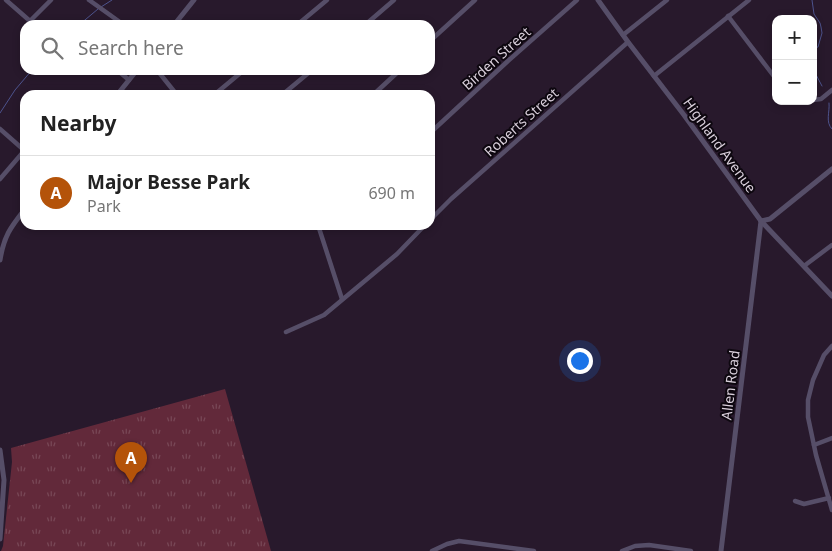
<!DOCTYPE html>
<meta charset="utf-8">
<style>
body{margin:0;font-family:"Noto Sans",sans-serif;background:#f2f2f2;color:#222}
.controls{position:absolute;right:15px;top:15px;display:grid;overflow:hidden;border-radius:10px;box-shadow:0 2px 8px #0003}
.controls button{width:45px;height:45px;display:grid;place-items:center;padding:0;border:0;border-bottom:1px solid #e0e0e0;background:#fff;color:#222;font:25px sans-serif}
.you{position:absolute;left:579px;top:360px;width:18px;height:18px;margin:-12px;border:4px solid #fff;border-radius:50%;background:#1a73e8;box-shadow:0 0 0 8px #1a73e833}
.badge{display:grid;place-items:center;width:32px;height:32px;border-radius:50%;background:#b45309;color:#fff;font-size:16px;font-weight:700}
.pin{position:absolute;translate:-50% -41px;filter:drop-shadow(0 1px 2px #0008)}
.pin::after{content:'';position:absolute;top:26px;width:18px;height:15px;background:inherit;clip-path:polygon(0 0,100% 0,50% 100%)}
.list{margin:0;padding:0;list-style:none}
h2{display:flex;justify-content:space-between;align-items:center;height:65px;margin:0;padding:0 20px;font-size:21px}
h2 small{font-size:16px;font-weight:400;color:#767676}
.list li{display:grid;grid-template-columns:32px 1fr auto;gap:15px;align-items:center;box-sizing:border-box;height:75px;padding:0 20px;border-top:1px solid #e0e0e0}
.list b{display:block;font-size:19px;white-space:nowrap}
.list p{margin:0;font-size:16px;white-space:nowrap;color:#767676}
.list em{font-size:16px;font-style:normal;color:#767676}
.icon{flex:none;width:28px;height:28px;fill:none;stroke:currentColor;stroke-width:2;stroke-linecap:round;stroke-linejoin:round}
.map{position:relative;flex:none;width:832px;height:551px;overflow:hidden}
.search{position:absolute;background:#fff;box-shadow:0 2px 8px #0003;left:20px;top:20px;width:415px;height:55px;display:flex;align-items:center;gap:12px;box-sizing:border-box;padding:0 18px;border-radius:15px;color:#767676;font-size:19px}
.panel{position:absolute;background:#fff;box-shadow:0 2px 8px #0003;left:20px;top:90px;width:415px;height:140px;border-radius:15px}
.map>svg:first-child{display:block}
.park{fill:url(#park-tufts)}
.lines{fill:none;stroke-linecap:round;stroke-linejoin:round}
.stream{stroke:#4d538d;stroke-width:1}
.minor{stroke:#564e68;stroke-width:4.5}
.tertiary{stroke:#564e68;stroke-width:5}
.labels{text-anchor:middle;dominant-baseline:central;stroke-width:4;stroke-linejoin:round;paint-order:stroke}
.street-label{font-size:14px;fill:#d9cfdb;stroke:#0d070f}
</style>
<div class="map">
<svg width="832" height="551" viewBox="0 0 832 551">
<defs>
<pattern id="park-tufts" width="24" height="20" patternUnits="userSpaceOnUse" patternTransform="scale(1.25)"><rect width="24" height="20" fill="#62293a"/><path d="M3 7l-1-3M5 7V3M7 7l1-3M15 17l-1-3M17 17v-4M19 17l1-3" fill="none" stroke="#784756"/></pattern>
</defs>
<rect width="100%" height="100%" fill="#28192c"/>
<!-- park -->
<polygon class="park" points="225,389 271,551 1,551 3,546 12,462 11,448"/>
<g class="lines">
<!-- stream -->
<g class="stream">
<polyline points="812,0 814,14 820,23 821,27 822,33 818,47 815,48 813,48"/>
<polyline points="101,7 112,0"/>
<polyline points="79,25 98,9"/>
<polyline points="813,69 822,86"/>
<path d="M829 103C830 112 825 122 832 129"/>
<polyline points="0,113 15,90 32,70"/>
</g>
<!-- minor -->
<g class="minor">
<polyline points="6,0 30,21 51,0"/>
<polyline points="89,0 124,25"/>
<polyline points="728,16 776,79"/>
<polyline points="297,25 327,0"/>
<polyline points="365,25 394,0"/>
<polyline points="623,35 667,0"/>
<polyline points="430,41 475,0"/>
<polyline points="117,70 129,80"/>
<polyline points="157,70 177,95"/>
<polyline points="654,76 749,0"/>
<polyline points="48,94 50,95"/>
<polyline points="214,95 244,70"/>
<polyline points="282,95 312,70"/>
<polyline points="373,95 400,70"/>
<polyline points="813,100 821,99 832,90"/>
<polyline points="0,129 25,151"/>
<polyline points="430,133 509,60 577,0"/>
<polyline points="0,179 24,151"/>
<polyline points="430,220 451,199 628,42"/>
<polyline points="318,225 342,299"/>
<polyline points="804,266 832,245"/>
<polyline points="286,332 324,315 397,254 425,225"/>
<polyline points="832,346 824,355 813,380 808,400 808,417 816,455 832,510"/>
<polyline points="814,445 832,438"/>
<polyline points="795,501 804,504 829,498"/>
<polyline points="432,551 447,544 459,541 534,551"/>
<polyline points="622,551 635,546 649,545 691,551"/>
</g>
<!-- tertiary -->
<g class="tertiary">
<polyline points="598,0 628,42 684,115 761,221 832,296"/>
<polyline points="174,25 194,0"/>
<polyline points="117,95 137,70"/>
<polyline points="761,221 770,219 832,169"/>
<path d="M0 260C4 236 10 228 25 209"/>
<polyline points="0,450 4,480 0,539"/>
<polyline points="721,551 761,221"/>
</g>
</g>
<g class="labels">
<!-- street labels -->
<g class="street-label">
<text transform="translate(496 58) rotate(-42)">Birden Street</text>
<text transform="translate(521 122) rotate(-42)">Roberts Street</text>
<text transform="translate(720 145) rotate(54)">Highland Avenue</text>
<text transform="translate(730 385) rotate(-83)">Allen Road</text>
</g>
</g>
</svg>
<div class="controls">
<button>+</button>
<button>−</button>
</div>
<div class="you"></div>
<div class="pin badge" style="left:131px;top:483px">A</div>
<div class="search"><svg class="icon" aria-label="search" viewBox="0 0 24 24"><circle cx="10" cy="10" r="6"/><path d="M15 15l6 6"/></svg>Search here</div>
<section class="panel">
<h2>Nearby<small></small></h2>
<ul class="list">
<li><span class="badge">A</span><div><b>Major Besse Park</b><p>Park</p></div><em>690 m</em></li>
</ul>
</section>
</div>
